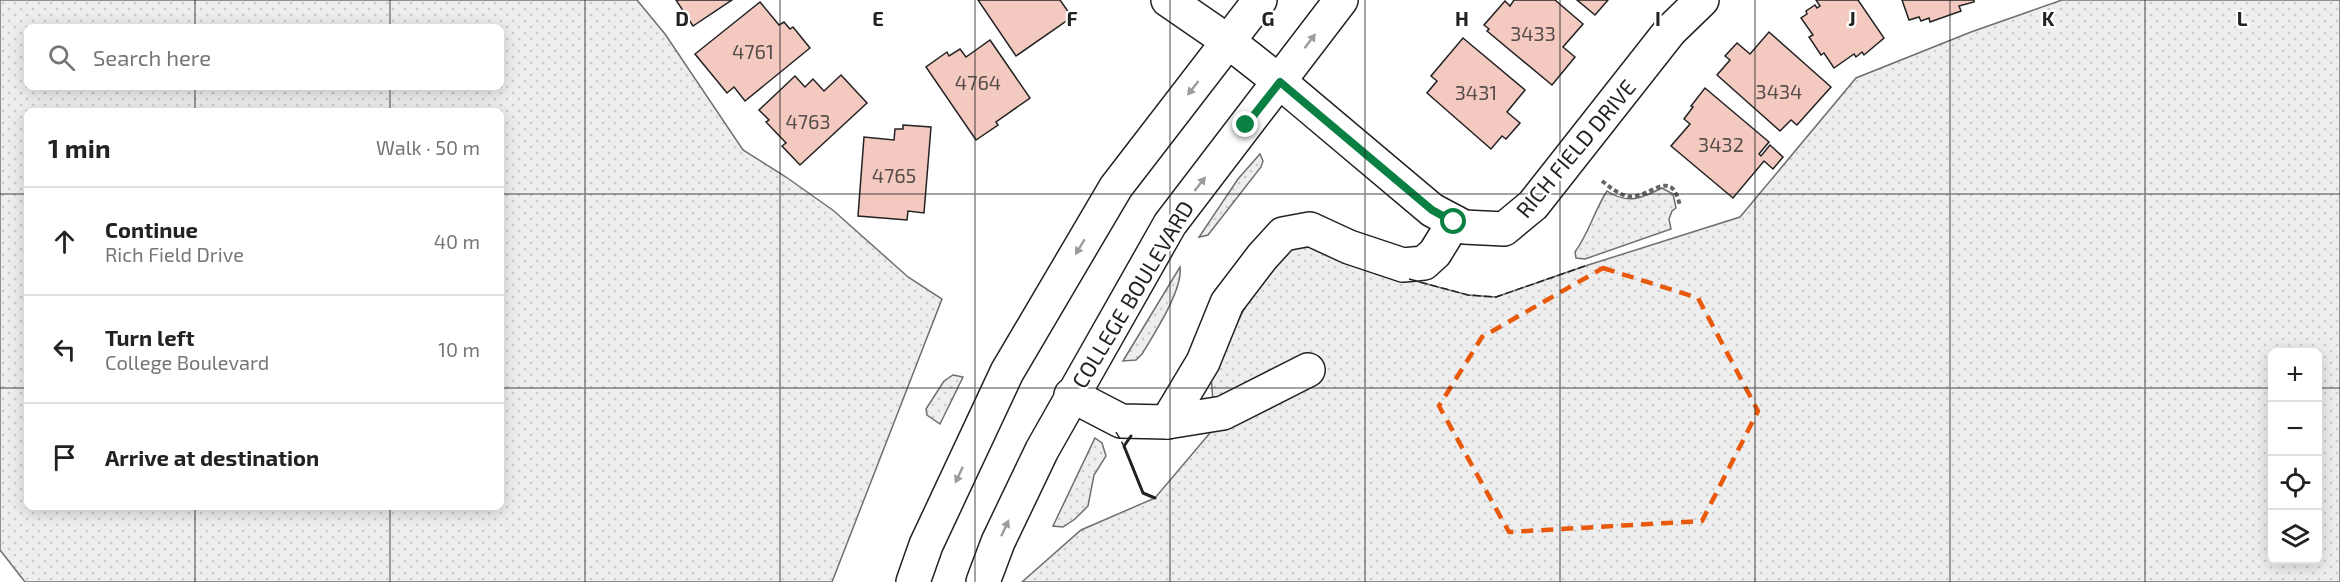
<!DOCTYPE html>
<meta charset="utf-8">
<style>
body{margin:0;font-family:"Exo 2",sans-serif;background:#f6f6f6;color:#222}
.controls{position:absolute;right:18px;bottom:18px;display:grid;overflow:hidden;border-radius:9px;box-shadow:0 3px 15px #0003}
.controls button{width:54px;height:54px;display:grid;place-items:center;padding:0;border:0;border-bottom:2px solid #e0e0e0;background:#fff;color:#222;font:30px sans-serif}
.stop{position:absolute;width:18px;height:18px;margin:-14px;border:4px solid #0b8043;border-radius:50%;background:#fff}
.stop.end{background:#0b8043;border-color:#fff;box-shadow:0 2px 6px #0008}
.list{margin:0;padding:0;list-style:none}
h2{display:flex;justify-content:space-between;align-items:center;height:78px;margin:0;padding:0 24px;font-size:26px}
h2 small{font-size:20px;font-weight:400;color:#767676}
.list li{display:grid;grid-template-columns:39px 1fr auto;gap:18px;align-items:center;box-sizing:border-box;height:108px;padding:0 24px;border-top:2px solid #e0e0e0}
.list b{display:block;font-size:22px;white-space:nowrap}
.list p{margin:0;font-size:20px;white-space:nowrap;color:#767676}
.list em{font-size:20px;font-style:normal;color:#767676}
.icon{flex:none;width:33px;height:33px;fill:none;stroke:currentColor;stroke-width:2;stroke-linecap:round;stroke-linejoin:round}
.map{position:relative;flex:none;width:2340px;height:582px;overflow:hidden}
.search{position:absolute;background:#fff;box-shadow:0 3px 15px #0003;left:24px;top:24px;width:480px;height:66px;display:flex;align-items:center;gap:15px;box-sizing:border-box;padding:0 21px;border-radius:9px;color:#767676;font-size:22px}
.panel{position:absolute;background:#fff;box-shadow:0 3px 15px #0003;left:24px;top:108px;width:480px;height:402px;border-radius:9px}
.map>svg:first-child{display:block}
.grass{fill:url(#grass-dots);stroke:#6f6f6f;stroke-width:1.5;fill-rule:evenodd}
.building{fill:#f3c9c0;stroke:#222;stroke-width:1.5}
.lines{fill:none;stroke-linecap:round;stroke-linejoin:round}
.minor-casing{stroke:#222;stroke-width:36}
.major-casing{stroke:#222;stroke-width:36}
.path{stroke:#646464;stroke-width:4;stroke-dasharray:4.5 3;stroke-linecap:butt}
.minor{stroke:#fff;stroke-width:33}
.major{stroke:#fff;stroke-width:33}
.fence{stroke:#222;stroke-width:1.5;stroke-dasharray:8 3;stroke-linecap:butt}
.wall{stroke:#222;stroke-width:3}
.oneway{fill:#9c9c9c}
.route{stroke:#0b8043;stroke-width:8}
.marked{fill:none;stroke:#e8590c;stroke-width:4.5;stroke-dasharray:12 8;stroke-linejoin:round}
.grid{fill:none;stroke:#222;stroke-width:1.5;stroke-opacity:0.55}
.labels{text-anchor:middle;dominant-baseline:central;stroke-width:4.5;stroke-linejoin:round;paint-order:stroke}
.number-label{font-size:20px;fill:#564c4a}
.street-label{font-size:22px;fill:#222;stroke:#fff}
.grid-label{font-size:20px;text-anchor:middle;font-weight:bold;fill:#222;stroke:#fff;stroke-width:4.5;stroke-linejoin:round;paint-order:stroke}
</style>
<div class="map">
<svg width="2340" height="582" viewBox="0 0 2340 582">
<defs>
<pattern id="grass-dots" width="8" height="8" patternUnits="userSpaceOnUse" patternTransform="scale(1.5)"><rect width="8" height="8" fill="#eee"/><path d="M2 2h.1M6 6h.1" fill="none" stroke="#ccc" stroke-width="1.8" stroke-linecap="round"/></pattern>
</defs>
<rect width="100%" height="100%" fill="#fff"/>
<!-- grass -->
<g class="grass">
<path d="M0 0H637L665 34 743 150 786 177 834 211 908 277 942 299 832 582H25L0 550ZM27 27H501V87H27ZM27 111H501V507H27Z"/>
<path d="M2062 0H2340V582H1022L1081 530 1155 498 1215 427 1211 376 1261 275 1285 249 1311 246 1419 282 1468 295 1496 297 1585 266 1740 217 1856 78 1971 32ZM2272 352H2318V560H2272Z"/>
<polygon points="1260,154 1263,161 1261,167 1208,235 1199,237 1238,179"/>
<path d="M1662 188 1673 194 1676 208 1672 211 1669 219 1671 229 1585 259 1576 258 1575 252C1589 233 1594 211 1607 191 1628 205 1642 198 1662 188Z"/>
<path d="M1180 267C1183 290 1154 334 1142 354L1136 360 1123 361Z"/>
<polygon points="953,375 963,377 940,424 927,415 926,409 944,381"/>
<polygon points="1095,438 1102,443 1106,456 1094,475 1088,506 1075,519 1063,527 1053,526"/>
</g>
<!-- building -->
<g class="building">
<polygon points="676,0 732,0 693,26"/>
<polygon points="978,0 1060,0 1072,17 1016,56"/>
<polygon points="1514,0 1555,0 1583,24 1563,47 1575,57 1552,85 1487,31 1489,29 1484,25 1505,1 1510,6"/>
<polygon points="1577,0 1608,0 1595,15"/>
<polygon points="1816,0 1858,0 1884,38 1864,55 1862,52 1856,57 1854,54 1834,68 1824,53 1821,55 1809,37 1813,35 1801,18 1807,14 1806,11 1815,5 1817,8 1820,6"/>
<polygon points="1902,0 1974,0 1974,2 1959,6 1961,11 1930,22 1929,18 1921,21 1919,17 1909,20"/>
<polygon points="760,2 779,25 784,22 790,29 793,27 810,48 745,101 734,87 727,93 695,54"/>
<polygon points="1769,32 1831,87 1797,125 1791,120 1780,131 1717,75 1730,60 1725,56 1737,43 1750,54"/>
<polygon points="1463,38 1525,90 1507,112 1520,123 1506,139 1502,136 1491,149 1427,93 1437,81 1431,76"/>
<polygon points="990,40 1030,98 996,122 998,125 976,140 926,67 947,52 949,56 960,49 966,57"/>
<polygon points="841,75 867,103 800,165 782,146 786,143 766,122 769,120 759,110 795,76 805,87 813,79 824,91"/>
<polygon points="1705,88 1769,142 1759,154 1761,156 1770,145 1783,157 1773,169 1764,161 1733,198 1671,146 1690,124 1684,119 1693,107 1691,106"/>
<polygon points="903,125 931,127 924,213 908,211 907,220 858,216 864,137 894,140 895,129 903,129"/>
</g>
<g class="lines">
<!-- minor casing -->
<g class="minor-casing">
<g id="minor">
<polyline points="1168,0 1229,42 1280,82 1432,210 1464,227 1504,229 1533,205 1670,31 1702,0"/>
<polyline points="1071,395 1121,421 1167,422 1203,362 1227,303 1262,257 1283,234 1310,229 1349,247 1403,265 1424,263 1435,253 1454,222"/>
<polyline points="1167,422 1223,413 1308,370"/>
</g>
</g>
<!-- major casing -->
<g class="major-casing">
<g id="major">
<polyline points="913,582 926,545 1007,372 1116,187 1260,0"/>
<polyline points="983,582 998,542 1042,450 1170,224 1341,0"/>
</g>
</g>
<!-- path -->
<path class="path" d="M1602 181C1610 187 1618 194 1627 196 1649 201 1671 164 1680 206"/>
<!-- minor -->
<use href="#minor" class="minor"/>
<!-- major -->
<use href="#major" class="major"/>
<!-- fence -->
<g class="fence">
<polyline points="1409,279 1468,295 1496,297 1585,266"/>
<polyline points="1116,432 1124,446"/>
</g>
<!-- wall -->
<polyline class="wall" points="1131,436 1124,446 1143,493 1155,498"/>
</g>
<!-- one-way arrows -->
<defs><path id="oneway-solid" d="M-6-.8H1V-3.2L6.5 0L1 3.2V.8H-6Z" transform="scale(1.5)"/></defs>
<g class="oneway">
<use href="#oneway-solid" transform="translate(1310 41) rotate(-53)"/>
<use href="#oneway-solid" transform="translate(1193 88) rotate(128)"/>
<use href="#oneway-solid" transform="translate(1200 184) rotate(-52)"/>
<use href="#oneway-solid" transform="translate(1080 247) rotate(121)"/>
<use href="#oneway-solid" transform="translate(959 475) rotate(115)"/>
<use href="#oneway-solid" transform="translate(1005 528) rotate(-65)"/>
</g>
<g class="lines">
<!-- route -->
<polyline class="route" points="1246,125 1280,82 1432,210 1454,222"/>
</g>
<!-- marked area -->
<path class="marked" d="M1603 268 1698 298 1758 411 1702 521 1509 532 1439 406 1482 337Z"/>
<!-- grid -->
<path class="grid" d="M195 0V27M390 0V27M585 0V582M780 0V582M975 0V582M1170 0V582M1365 0V582M1560 0V582M1755 0V582M1950 0V582M2145 0V582M195 87V111M390 87V111M0 194H27M501 194H2340M0 388H27M501 388H2272M2318 388H2340M195 507V582M390 507V582"/>
<g class="labels">
<!-- number labels -->
<g class="number-label">
<text x="1533" y="33">3433</text>
<text x="753" y="51">4761</text>
<text x="978" y="82">4764</text>
<text x="1779" y="91">3434</text>
<text x="1476" y="92">3431</text>
<text x="808" y="121">4763</text>
<text x="1721" y="144">3432</text>
<text x="894" y="175">4765</text>
</g>
<!-- street labels -->
<g class="street-label">
<text transform="translate(1575 148) rotate(-50)">RICH FIELD DRIVE</text>
<text transform="translate(1132 294) rotate(-59)">COLLEGE BOULEVARD</text>
</g>
</g>
<g class="grid-label">
<text x="682" y="26">D</text>
<text x="878" y="26">E</text>
<text x="1072" y="26">F</text>
<text x="1268" y="26">G</text>
<text x="1462" y="26">H</text>
<text x="1658" y="26">I</text>
<text x="1852" y="26">J</text>
<text x="2048" y="26">K</text>
<text x="2242" y="26">L</text>
</g>
</svg>
<div class="controls">
<button>+</button>
<button>−</button>
<button><svg class="icon" aria-label="locate" viewBox="0 0 24 24"><circle cx="12" cy="12" r="6"/><path d="M12 2v4M12 18v4M2 12h4M18 12h4"/></svg></button>
<button><svg class="icon" aria-label="layers" viewBox="0 0 24 24"><path d="M12 4l9 5-9 5-9-5zM3 14l9 5 9-5"/></svg></button>
</div>
<div class="stop" style="left:1454px;top:222px"></div>
<div class="stop end" style="left:1246px;top:125px"></div>
<div class="search"><svg class="icon" aria-label="search" viewBox="0 0 24 24"><circle cx="10" cy="10" r="6"/><path d="M15 15l6 6"/></svg>Search here</div>
<section class="panel">
<h2>1 min<small>Walk · 50 m</small></h2>
<ul class="list">
<li><svg class="icon" aria-label="ahead" viewBox="0 0 24 24"><path d="M12 20V5M6 11l6-6 6 6"/></svg><div><b>Continue</b><p>Rich Field Drive</p></div><em>40 m</em></li>
<li><svg class="icon" aria-label="left" viewBox="0 0 24 24"><path d="M17 20v-9H6M10 6l-5 5 5 5"/></svg><div><b>Turn left</b><p>College Boulevard</p></div><em>10 m</em></li>
<li><svg class="icon" aria-label="arrive" viewBox="0 0 24 24"><path d="M6 21V4h12l-3 4 3 4H6"/></svg><div><b>Arrive at destination</b></div></li>
</ul>
</section>
</div>
